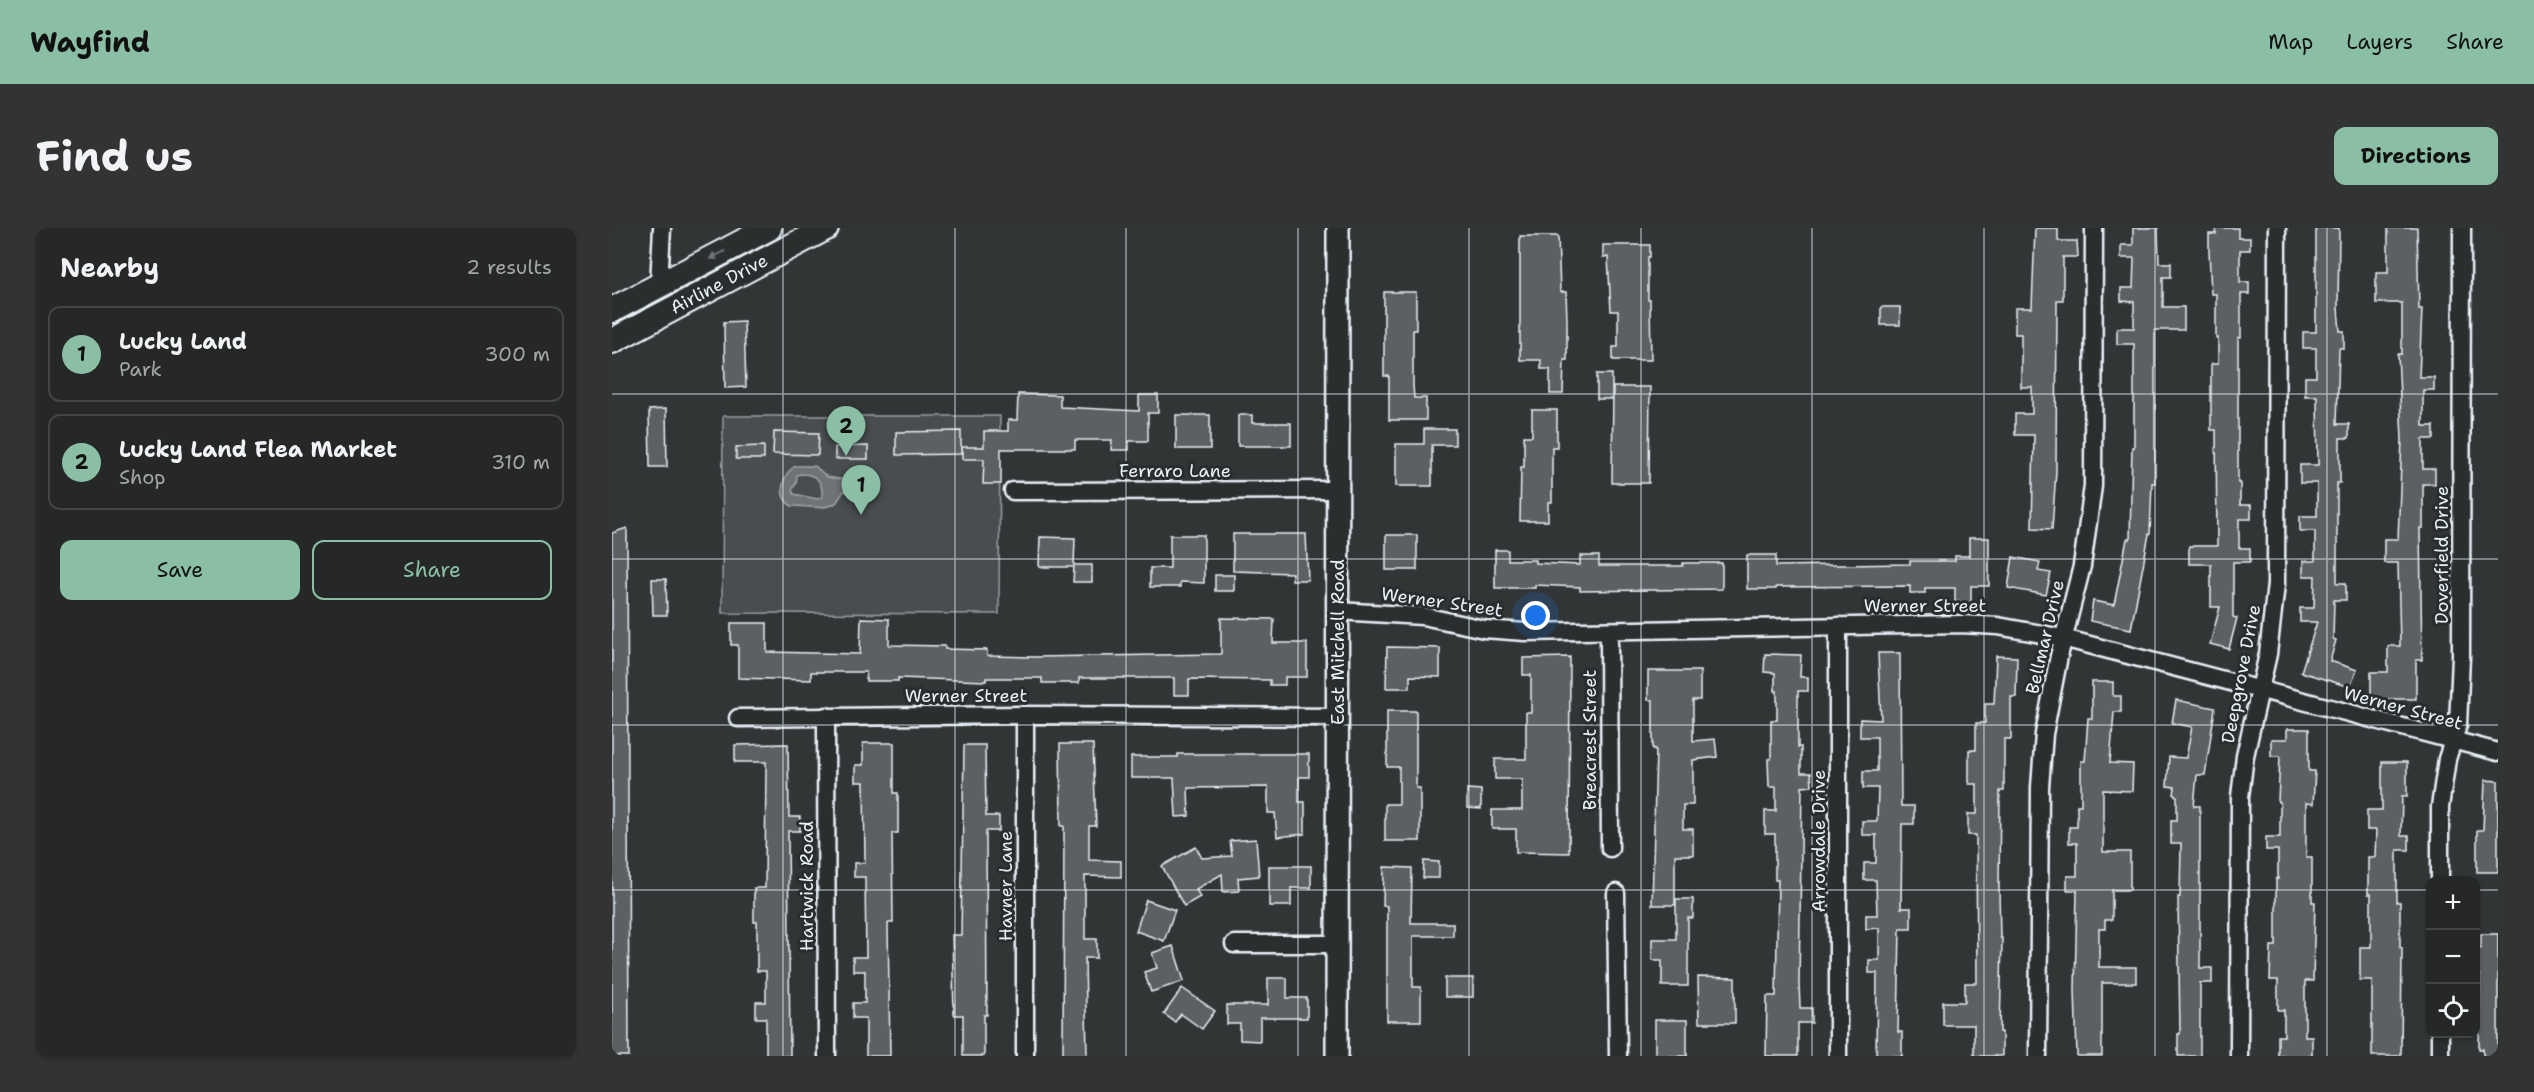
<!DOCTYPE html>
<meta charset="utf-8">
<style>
body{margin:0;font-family:"Shantell Sans",sans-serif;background:#323434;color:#f1f3f6}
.controls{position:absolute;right:18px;bottom:18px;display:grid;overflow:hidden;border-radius:12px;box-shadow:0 2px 4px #0004}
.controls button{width:54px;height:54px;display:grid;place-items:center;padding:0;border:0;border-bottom:2px solid #424445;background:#262828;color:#f1f3f6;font:30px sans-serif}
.you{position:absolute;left:924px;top:388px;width:21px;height:21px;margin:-15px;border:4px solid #fff;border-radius:50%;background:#1a73e8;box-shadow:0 0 0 9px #1a73e833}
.badge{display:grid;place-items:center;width:39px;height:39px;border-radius:50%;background:#8abfa5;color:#111;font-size:20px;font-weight:700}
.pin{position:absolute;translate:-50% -50px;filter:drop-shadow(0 2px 3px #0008)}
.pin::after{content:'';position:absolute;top:32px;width:21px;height:18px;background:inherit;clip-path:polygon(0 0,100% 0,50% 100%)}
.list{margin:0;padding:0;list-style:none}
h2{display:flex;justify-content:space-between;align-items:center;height:78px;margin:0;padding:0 24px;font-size:26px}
h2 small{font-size:20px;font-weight:400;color:#a4a6a8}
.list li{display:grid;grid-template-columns:39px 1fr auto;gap:18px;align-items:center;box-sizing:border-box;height:96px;margin:0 12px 12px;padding:0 12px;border:2px solid #424445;border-radius:12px}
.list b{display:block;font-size:22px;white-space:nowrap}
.list p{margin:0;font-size:20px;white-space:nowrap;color:#a4a6a8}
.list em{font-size:20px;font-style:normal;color:#a4a6a8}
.actions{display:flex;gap:12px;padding:18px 24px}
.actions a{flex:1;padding:14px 0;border:2px solid #8abfa5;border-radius:12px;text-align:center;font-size:21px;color:#8abfa5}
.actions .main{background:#8abfa5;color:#111}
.icon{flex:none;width:33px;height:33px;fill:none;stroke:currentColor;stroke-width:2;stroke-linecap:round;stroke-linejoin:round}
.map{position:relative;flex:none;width:1886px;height:828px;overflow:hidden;border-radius:12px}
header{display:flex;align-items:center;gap:36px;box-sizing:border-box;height:84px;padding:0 30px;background:#8abfa5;color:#111}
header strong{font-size:28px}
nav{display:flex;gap:33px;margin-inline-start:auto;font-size:21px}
.intro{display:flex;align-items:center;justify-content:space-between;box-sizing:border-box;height:144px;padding:0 36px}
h1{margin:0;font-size:42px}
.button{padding:15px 27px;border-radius:12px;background:#8abfa5;color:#111;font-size:21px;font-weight:700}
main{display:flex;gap:36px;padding:0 36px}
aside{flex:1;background:#262828;border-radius:12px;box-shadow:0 2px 4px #0004}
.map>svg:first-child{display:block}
.green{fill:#494d4f;stroke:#989fa4;stroke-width:1.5}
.water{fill:#6e7376;stroke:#9fa5aa;stroke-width:1.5;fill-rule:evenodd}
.building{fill:#5c6063;stroke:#e8f1f8;stroke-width:1.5}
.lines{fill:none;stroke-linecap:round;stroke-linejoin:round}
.minor-casing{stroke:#e8f1f8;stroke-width:21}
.tertiary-casing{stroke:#e8f1f8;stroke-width:26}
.secondary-casing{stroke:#e8f1f8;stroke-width:28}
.minor{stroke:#2a2d2e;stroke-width:16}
.tertiary{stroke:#2a2d2e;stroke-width:21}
.secondary{stroke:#2a2d2e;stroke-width:24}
.oneway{fill:#6c7275}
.grid{fill:none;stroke:#e8f1f8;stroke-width:1.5;stroke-opacity:0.55}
.labels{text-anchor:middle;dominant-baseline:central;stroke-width:6;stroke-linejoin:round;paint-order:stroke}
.street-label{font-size:18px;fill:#e8f1f8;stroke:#2a2d2e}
</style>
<header>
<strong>Wayfind</strong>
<nav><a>Map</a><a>Layers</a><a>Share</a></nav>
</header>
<div class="intro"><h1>Find us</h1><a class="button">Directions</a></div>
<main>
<aside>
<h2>Nearby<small>2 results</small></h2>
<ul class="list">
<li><span class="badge">1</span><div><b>Lucky Land</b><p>Park</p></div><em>300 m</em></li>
<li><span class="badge">2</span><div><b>Lucky Land Flea Market</b><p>Shop</p></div><em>310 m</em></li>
</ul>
<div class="actions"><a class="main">Save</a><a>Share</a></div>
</aside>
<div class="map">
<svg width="1886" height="828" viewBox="0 0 1886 828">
<rect width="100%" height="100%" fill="#323536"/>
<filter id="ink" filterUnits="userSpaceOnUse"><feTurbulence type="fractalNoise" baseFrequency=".0167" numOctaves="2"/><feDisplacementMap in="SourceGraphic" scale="12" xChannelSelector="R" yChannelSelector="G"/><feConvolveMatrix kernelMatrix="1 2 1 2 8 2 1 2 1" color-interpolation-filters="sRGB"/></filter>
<g filter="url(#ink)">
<!-- green -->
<polygon class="green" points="111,188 388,188 387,386 110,385"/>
<!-- water -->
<path class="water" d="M183 238H203L215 249 252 255 260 253 265 248 269 264 258 271 232 263 224 275C209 283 197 278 180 278 164 269 170 247 183 238ZM189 246C205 246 211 254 210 269L205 271 182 266 180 262 184 256 185 247Z"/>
<!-- building -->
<g class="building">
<polygon points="1423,0 1446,0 1446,13 1465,13 1466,29 1451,29 1451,72 1445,72 1444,243 1440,301 1420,300 1422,207 1403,207 1403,186 1420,186 1420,159 1409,159 1409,106 1403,106 1403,80 1420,80"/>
<polygon points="1521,0 1546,0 1547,35 1559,35 1559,49 1551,49 1551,79 1572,79 1572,102 1543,102 1543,255 1540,255 1538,306 1537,306 1519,401 1478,393 1481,373 1502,377 1515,311 1518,311 1520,219 1522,219 1522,116 1505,116 1505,100 1522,100 1522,74 1509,73 1509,60 1521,60 1522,30 1509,30 1509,17 1521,17"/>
<polygon points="1604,0 1626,0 1626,10 1638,10 1638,22 1628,22 1628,54 1637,54 1637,66 1629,66 1629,110 1626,110 1626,255 1628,255 1628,277 1639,277 1639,291 1627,291 1627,320 1638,320 1638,334 1621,334 1621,389 1625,390 1617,421 1598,416 1608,379 1599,379 1599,336 1577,336 1577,318 1605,318 1604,202 1599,202 1599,136 1606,136 1606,110 1604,110 1604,66 1599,66 1597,22 1597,6 1604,6"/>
<polygon points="1704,0 1727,0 1726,80 1728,103 1732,103 1732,120 1727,120 1725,196 1737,196 1737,210 1728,210 1728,255 1725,255 1725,355 1734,355 1734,372 1722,372 1721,411 1724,412 1718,433 1745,442 1738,459 1689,444 1705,394 1688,394 1688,380 1702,380 1703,348 1691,348 1691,333 1703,333 1703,303 1688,303 1688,288 1705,288 1705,255 1688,255 1688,237 1706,237 1705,168 1693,168 1693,149 1704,149 1704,120 1691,120 1691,104 1704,104"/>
<polygon points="1776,0 1805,0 1807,81 1810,81 1807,149 1822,149 1822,162 1811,162 1811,198 1822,198 1822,211 1811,211 1811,241 1823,241 1823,256 1811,256 1811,300 1808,300 1810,432 1804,432 1804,471 1759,471 1759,444 1776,444 1776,418 1788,418 1786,335 1772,335 1772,311 1786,311 1790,211 1786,126 1790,126 1790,75 1764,75 1764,44 1776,44"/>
<polygon points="908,8 946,8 948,64 954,64 955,93 955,132 952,132 951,166 938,166 938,141 929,141 929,132 908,132"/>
<polygon points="991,17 1038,17 1038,29 1036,29 1036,72 1038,72 1039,132 1001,132 1001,119 1006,119 1006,83 999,83 996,29 991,29"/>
<polygon points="772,64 804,64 804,102 801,102 801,157 802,170 814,170 814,192 777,192 777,148 772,148"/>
<rect x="1269" y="79" width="19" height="18"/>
<polygon points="132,93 134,159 113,160 112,94"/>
<rect x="985" y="146" width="15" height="25"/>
<polygon points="1001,159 1038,159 1037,255 1000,255"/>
<polygon points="406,166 448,167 448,179 527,183 527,167 546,167 546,185 536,185 536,213 517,213 517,222 499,222 500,212 463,212 463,221 389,221 389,256 371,256 372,231 350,231 350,219 372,219 372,203 396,203 396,192 405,192"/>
<polygon points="54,181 55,239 38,239 37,182"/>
<polygon points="920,182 945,182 945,219 940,219 940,274 936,274 936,293 908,293 909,239 912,239 912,208 920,208"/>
<rect x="564" y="187" width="34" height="34"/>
<polygon points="626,187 640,187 640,195 679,195 679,218 626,218"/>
<polygon points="812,201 843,201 843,217 820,217 820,258 784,258 784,216 812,216"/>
<polygon points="349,203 349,226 284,227 284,204"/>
<polygon points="162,204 207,205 206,227 161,226"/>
<polygon points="152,218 152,231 124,231 124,219"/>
<polygon points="256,218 256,231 223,231 223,219"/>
<polygon points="15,300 17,828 0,828 0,305"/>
<polygon points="621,306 694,306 696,352 680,352 680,345 621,343"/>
<polygon points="558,307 592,307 592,355 568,354 568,359 538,359 538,340 558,340"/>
<rect x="774" y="307" width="31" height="35"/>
<polygon points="428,309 463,310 462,337 480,337 480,354 461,354 462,339 427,339"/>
<polygon points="1357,310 1377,310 1377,358 1359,358 1359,375 1343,374 1343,360 1313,360 1313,365 1298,365 1298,358 1164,359 1164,361 1135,361 1135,327 1164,327 1164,338 1298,336 1298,333 1343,333 1343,328 1357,328"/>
<polygon points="883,322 896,322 896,332 923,332 923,335 968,337 968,328 987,328 987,338 1071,338 1071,335 1110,335 1110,361 968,363 968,359 923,357 923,360 883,360"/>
<polygon points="1401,329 1428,334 1426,343 1439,345 1434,367 1396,360"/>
<rect x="603" y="347" width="19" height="16"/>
<polygon points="40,351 54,351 55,387 41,387"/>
<polygon points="249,390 277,391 277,417 333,418 333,421 375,422 375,428 423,429 609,426 609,390 662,391 661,415 695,415 695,449 673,449 673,457 658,457 658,452 577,451 577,467 562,467 562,450 467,450 467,455 430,455 430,450 374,450 374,453 286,450 286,453 254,453 254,444 199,444 199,452 126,450 126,417 119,417 119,395 155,395 155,424 248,426"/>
<polygon points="775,419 828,420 828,449 798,448 798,460 774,460"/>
<polygon points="1266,425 1288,425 1289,578 1302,578 1302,596 1290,596 1289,680 1299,680 1299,700 1288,700 1286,804 1290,804 1290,828 1264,828 1265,745 1257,745 1257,732 1267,732 1267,700 1254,701 1254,687 1265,687 1264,652 1252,652 1252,635 1264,635 1264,607 1250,607 1250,593 1265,593 1266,560 1251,560 1251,543 1265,543 1265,509 1248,509 1248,491 1269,492"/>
<polygon points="1153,426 1189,427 1188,449 1196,449 1196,463 1186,463 1186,519 1189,519 1189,545 1199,545 1200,558 1190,559 1187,755 1188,780 1200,780 1200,795 1186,795 1186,828 1154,828 1155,768 1164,768 1166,652 1163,652 1163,606 1153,606 1153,583 1164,583 1164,559 1157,559 1156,531 1159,531 1159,492 1165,492 1165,463 1163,463 1163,445 1152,444"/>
<polygon points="1384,428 1405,429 1404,469 1399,469 1399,511 1392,511 1392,563 1388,563 1387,661 1388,710 1390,710 1388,804 1390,804 1390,828 1362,828 1362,797 1331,797 1331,774 1353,774 1353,755 1365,755 1364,607 1356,607 1356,586 1365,586 1365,556 1357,556 1357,522 1364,522 1364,495 1373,495 1373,476 1382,476"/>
<polygon points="958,429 957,625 904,624 904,601 880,601 880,582 910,582 910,551 883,551 883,531 914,531 914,484 919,484 919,447 911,447 911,430"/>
<polygon points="1036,443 1088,443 1088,472 1081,472 1081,513 1103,511 1105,529 1081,532 1081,577 1071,577 1071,601 1081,601 1081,627 1063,627 1063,677 1040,677 1044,521 1041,521 1041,472 1036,472"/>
<polygon points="1480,454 1501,454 1501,468 1509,468 1509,484 1502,484 1498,535 1521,536 1520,563 1491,562 1491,624 1518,624 1518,662 1500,662 1500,692 1493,692 1493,701 1487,701 1487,739 1524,739 1524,755 1490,755 1490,828 1465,828 1463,762 1465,662 1455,662 1455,648 1465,648 1465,615 1457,615 1457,599 1465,599 1465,577 1469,577 1469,533 1473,533 1476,490 1480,490"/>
<polygon points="1564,472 1603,480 1593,547 1585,547 1582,578 1588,578 1588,740 1600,740 1600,755 1588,755 1588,828 1566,828 1566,806 1568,806 1566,669 1568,669 1569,616 1559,616 1559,592 1565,592 1565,568 1562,567 1563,559 1555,558 1557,529 1574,530 1580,499 1560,495"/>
<polygon points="775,483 804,483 804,560 808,560 808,613 773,613 773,576 787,576 787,539 775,539"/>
<polygon points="1675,501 1697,501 1697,543 1703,543 1701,576 1694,575 1694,629 1700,629 1700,674 1703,674 1701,753 1693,753 1693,808 1700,808 1700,828 1666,828 1666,808 1672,808 1672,782 1666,782 1666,752 1658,752 1659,718 1664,718 1664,651 1666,651 1666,622 1654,622 1654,609 1668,609 1668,574 1666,574 1668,528 1659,528 1659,511 1675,511"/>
<polygon points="251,515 282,515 282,565 286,565 286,605 280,605 281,695 276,695 278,828 254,828 254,790 241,790 241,775 253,775 253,743 241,743 241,729 254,729 253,649 242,649 242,635 253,635 252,554 243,554 243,537 251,537"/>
<polygon points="176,516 177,589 188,589 188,603 176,603 178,828 154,828 154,790 144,790 144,774 154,774 154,743 145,743 145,694 142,694 142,660 153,660 154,534 123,534 123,517"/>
<polygon points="448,516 481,516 484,598 477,598 477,632 509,633 509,649 473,648 473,711 485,711 485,730 473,730 475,828 451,828 452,598 449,598"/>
<polygon points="352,517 373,517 374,588 387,588 387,603 374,603 375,787 372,787 372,828 351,828 351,787 342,787 340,707 349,707"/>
<polygon points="566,526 697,526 697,549 687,549 687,574 693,574 693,606 665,609 663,585 656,585 656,559 576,560 577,588 564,589 562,550 519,550 519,529 566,529"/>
<polygon points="1770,534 1795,534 1795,568 1790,568 1789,608 1797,608 1797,622 1785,622 1785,674 1788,674 1788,719 1790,719 1789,828 1760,828 1760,752 1748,752 1748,719 1759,719 1759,666 1756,666 1756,629 1763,629 1764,602 1755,602 1755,582 1770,582"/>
<polygon points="1873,552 1886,553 1886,644 1865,644 1865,602 1871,602"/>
<polygon points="855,561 869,562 869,581 855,580"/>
<polygon points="644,611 647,648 626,650 627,663 611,664 610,646 584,661 588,669 572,678 550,638 584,619 590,630 620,628 618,613"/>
<polygon points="812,633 827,634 827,650 811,650"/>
<polygon points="657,638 699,638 699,660 679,660 679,678 657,678"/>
<polygon points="772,639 800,640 799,695 841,695 841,708 801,708 801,759 809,759 809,793 775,793 775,678 771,678"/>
<polygon points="1064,671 1081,671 1081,690 1076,690 1076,758 1050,758 1050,732 1040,732 1040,711 1064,711"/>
<polygon points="534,672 563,682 552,713 524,703"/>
<polygon points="1869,706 1886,706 1886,828 1871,828 1871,821 1867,821 1868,747 1863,747 1863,720 1869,720"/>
<polygon points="561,718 572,753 539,764 532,744 545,740 540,725"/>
<polygon points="1086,749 1123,750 1123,795 1087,795"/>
<polygon points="656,750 675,750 675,770 695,770 695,790 648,790 648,813 628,812 628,796 615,796 615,777 656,777"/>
<rect x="833" y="750" width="28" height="19"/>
<polygon points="570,760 603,783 590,801 569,786 563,794 552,786"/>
<rect x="1043" y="792" width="32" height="36"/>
</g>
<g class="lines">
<!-- minor casing -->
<g class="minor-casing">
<g id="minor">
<polyline points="47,56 50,0"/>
<polyline points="401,263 726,262"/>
<polyline points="725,383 811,388 872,401 913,404 1349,396 1386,398 1451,410 1886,524"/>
<polyline points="1226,398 1226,828"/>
<polyline points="997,404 998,620"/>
<polyline points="413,487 413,828"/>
<polyline points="214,488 215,828"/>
<polyline points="126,490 413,487 726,489"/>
<polyline points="1828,652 1828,579 1835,531 1846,497 1849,429 1850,0"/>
<polyline points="1004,665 1006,828"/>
<polyline points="622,716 725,716"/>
<polyline points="1828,806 1828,828"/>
<polyline points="1426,828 1428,559 1432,506 1447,428 1470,338 1481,258 1482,0"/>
<polyline points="1627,828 1628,569 1633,528 1656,426 1664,356 1665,0"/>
</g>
</g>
<!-- tertiary casing -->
<g class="tertiary-casing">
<polyline id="tertiary" points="725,828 726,0"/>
</g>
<!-- secondary casing -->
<g class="secondary-casing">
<g id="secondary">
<polyline points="0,82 157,0"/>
<polyline points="0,113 214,0"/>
</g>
</g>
<!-- minor -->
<use href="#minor" class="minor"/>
<!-- tertiary -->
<use href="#tertiary" class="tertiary"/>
<!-- secondary -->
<use href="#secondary" class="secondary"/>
</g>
<!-- one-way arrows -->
<defs><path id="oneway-solid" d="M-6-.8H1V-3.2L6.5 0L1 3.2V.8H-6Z" transform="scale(1.5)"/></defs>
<use class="oneway" href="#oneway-solid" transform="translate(105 27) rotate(153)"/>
</g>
<!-- grid -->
<path class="grid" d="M171 0V828M343 0V828M514 0V828M686 0V828M857 0V828M1029 0V828M1200 0V828M1372 0V828M1543 0V828M1715 0V828M0 166H1886M0 331H1886M0 497H1886M0 662H1818M1864 662H1886"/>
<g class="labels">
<!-- street labels -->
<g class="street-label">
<text transform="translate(107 56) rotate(-28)">Airline Drive</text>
<text x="563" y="243">Ferraro Lane</text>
<text transform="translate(1830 327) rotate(-90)">Doverfield Drive</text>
<text transform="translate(830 374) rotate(8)">Werner Street</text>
<text x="1313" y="378">Werner Street</text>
<text transform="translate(1433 409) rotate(-77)">Bellmar Drive</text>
<text transform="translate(726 414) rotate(-90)">East Mitchell Road</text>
<text transform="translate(1629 446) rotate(-79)">Deepgrove Drive</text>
<text x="354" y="468">Werner Street</text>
<text transform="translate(1791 480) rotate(15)">Werner Street</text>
<text transform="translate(978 512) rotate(-90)">Breacrest Street</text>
<text transform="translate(1207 613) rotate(-90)">Arrowdale Drive</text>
<text transform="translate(195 658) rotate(-90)">Hartwick Road</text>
<text transform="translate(394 658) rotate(-90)">Havner Lane</text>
</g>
</g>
</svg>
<div class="controls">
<button>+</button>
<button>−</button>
<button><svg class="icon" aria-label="locate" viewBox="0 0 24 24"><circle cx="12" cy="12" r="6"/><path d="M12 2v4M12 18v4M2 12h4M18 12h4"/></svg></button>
</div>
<div class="you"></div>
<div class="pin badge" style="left:249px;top:287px">1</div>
<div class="pin badge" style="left:234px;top:228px">2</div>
</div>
</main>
